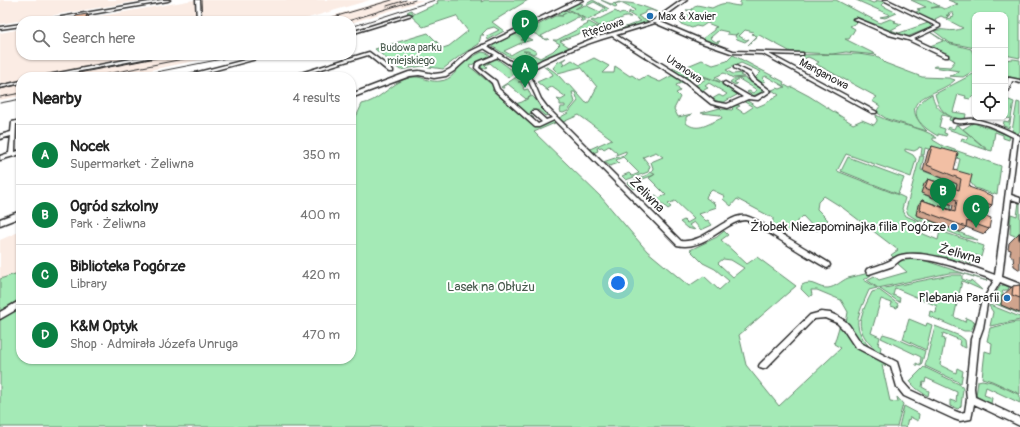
<!DOCTYPE html>
<meta charset="utf-8">
<style>
body{margin:0;font-family:Pangolin,sans-serif;background:#f2f2f2;color:#222}
.controls{position:absolute;right:12px;top:12px;display:grid;overflow:hidden;border-radius:8px;box-shadow:0 1px 3px #0004}
.controls button{width:36px;height:36px;display:grid;place-items:center;padding:0;border:0;border-bottom:1px solid #e0e0e0;background:#fff;color:#222;font:20px sans-serif}
.you{position:absolute;left:618px;top:283px;width:14px;height:14px;margin:-10px;border:3px solid #fff;border-radius:50%;background:#1a73e8;box-shadow:0 0 0 6px #1a73e833}
.badge{display:grid;place-items:center;width:26px;height:26px;border-radius:50%;background:#0b8043;color:#fff;font-size:13px;font-weight:700}
.pin{position:absolute;translate:-50% -33px;filter:drop-shadow(0 1px 2px #0008)}
.pin::after{content:'';position:absolute;top:21px;width:14px;height:12px;background:inherit;clip-path:polygon(0 0,100% 0,50% 100%)}
.list{margin:0;padding:0;list-style:none}
h2{display:flex;justify-content:space-between;align-items:center;height:52px;margin:0;padding:0 16px;font-size:17px}
h2 small{font-size:13px;font-weight:400;color:#767676}
.list li{display:grid;grid-template-columns:26px 1fr auto;gap:12px;align-items:center;box-sizing:border-box;height:60px;padding:0 16px;border-top:1px solid #e0e0e0}
.list b{display:block;font-size:15px;white-space:nowrap}
.list p{margin:0;font-size:13px;white-space:nowrap;color:#767676}
.list em{font-size:13px;font-style:normal;color:#767676}
.icon{flex:none;width:22px;height:22px;fill:none;stroke:currentColor;stroke-width:2;stroke-linecap:round;stroke-linejoin:round}
.map{position:relative;flex:none;width:1020px;height:427px;overflow:hidden}
.search{position:absolute;background:#fff;box-shadow:0 1px 3px #0004;left:16px;top:16px;width:340px;height:44px;display:flex;align-items:center;gap:10px;box-sizing:border-box;padding:0 14px;border-radius:16px;color:#767676;font-size:15px}
.panel{position:absolute;background:#fff;box-shadow:0 1px 3px #0004;left:16px;top:72px;width:340px;height:292px;border-radius:16px}
.map>svg:first-child{display:block}
.built{fill:#fbece4}
.green{fill:#a4eab6;stroke:#688a70;fill-rule:evenodd}
.lines{fill:none;stroke-linecap:round;stroke-linejoin:round}
.minor-casing{stroke:#2b2b2b;stroke-width:3}
.tertiary-casing{stroke:#2b2b2b;stroke-width:3}
.minor{fill:#fff;fill-rule:evenodd}
.tertiary{fill:#fff;fill-rule:evenodd}
.rail{stroke:#2b2b2b;stroke-width:1}
.wall{fill:#d0a48d;stroke:#2b2b2b}
.shaded-wall{fill:#a98673;stroke:#2b2b2b}
.building{fill:#f2bfa4;stroke:#2b2b2b}
.poi-dot{fill:#1f6fb2;stroke:#fff;stroke-width:1.5}
.labels{text-anchor:middle;dominant-baseline:central;stroke-width:4;stroke-linejoin:round;paint-order:stroke}
.far-poi-label{font-size:11px;fill:#2b2b2b;stroke:#fff;text-anchor:start}
.far-street-label{font-size:11px;fill:#2b2b2b;stroke:#fff}
.far-park-label{font-size:11px;fill:#495b4e;stroke:#fff}
.street-label{font-size:13px;fill:#2b2b2b;stroke:#fff}
.poi-label{font-size:13px;fill:#2b2b2b;stroke:#fff;text-anchor:end}
.park-label{font-size:13px;fill:#495b4e;stroke:#fff}
</style>
<div class="map">
<svg width="1020" height="427" viewBox="0 0 1020 427">
<rect width="100%" height="100%" fill="#fff"/>
<filter id="ink" filterUnits="userSpaceOnUse"><feTurbulence type="fractalNoise" baseFrequency=".025" numOctaves="2"/><feDisplacementMap in="SourceGraphic" scale="8" xChannelSelector="R" yChannelSelector="G"/><feConvolveMatrix kernelMatrix="1 2 1 2 8 2 1 2 1" color-interpolation-filters="sRGB"/></filter>
<g filter="url(#ink)">
<!-- built -->
<g class="built">
<polygon points="0,0 145,0 0,24"/>
<polygon points="194,0 370,0 298,21 71,21"/>
<polygon points="388,0 424,0 351,23 351,21 314,21"/>
<polygon points="21,29 21,55 141,55 36,77 21,77 21,80 0,86 0,33"/>
<polygon points="165,55 224,55 116,77 49,77"/>
<polygon points="21,83 21,96 0,100 0,88"/>
<polygon points="21,231 21,297 0,310 0,240"/>
</g>
<!-- green -->
<g class="green">
<polygon points="440,0 482,0 481,2 485,0 528,0 492,22 504,31 488,40 487,36 499,30 494,27 487,29 482,34 484,35 481,35 479,44 461,55 443,69 422,66 400,70 375,49 428,33 443,48 449,46 468,31 456,16 423,27 407,12 411,10 414,14 438,3 437,1"/>
<polygon points="593,0 609,9 588,20 566,8 579,3 583,4 575,9 585,5 600,12 605,8 594,2 588,5 586,4"/>
<path d="M601 0 611 4C631 0 643 6 662 14L651 10 645 11V13L638 16 644 20 649 18 653 20 642 23 643 24 613 32 641 21 628 13H630L629 11 632 13 635 10 619 2 615 4 617 6 615 7Z"/>
<path d="M742 0H836L880 23 890 19 896 21 894 22 902 24 891 30 899 33 928 23 932 27 907 37 894 34 855 18 853 19 858 22 850 26 855 29 849 39H845L877 55 846 52 832 54 791 52 759 35 748 45 757 36 752 34 754 32 745 30 739 36 746 40 749 39 745 42 737 39 735 36 738 33 735 35 727 34 728 32 719 30 710 38 716 42 720 41 715 45 702 39 714 30V28L717 27 707 23 701 27 696 26 692 28 681 24V22L679 21 692 12 686 10H691L697 5 712 8C728 0 725 5 740 6V2Z"/>
<polygon points="856,0 866,0 873,3 877,2 874,0 886,2 881,5 897,13 885,18 880,17 890,15"/>
<path d="M911 0H928L939 6 931 8 940 7 944 9 958 4 948 0H1020V58L1005 55V15H975V48L950 43 934 31C944 27 950 34 963 28L946 19 952 18 951 17 954 16 953 13H948L950 15H947L949 16 946 15 948 17 945 18 941 16 935 19 936 20H930L914 13 920 10 917 9 926 7Z"/>
<polygon points="564,10 569,11 562,15 570,11 583,18 585,21 580,21 582,19 578,17 541,36 545,39 549,39 546,40 528,30 555,16 563,16 557,15"/>
<path d="M615 11 620 14 624 13 631 17H625L604 25 607 28H611C604 31 597 24 591 21L593 20 595 21Z"/>
<path d="M589 22 606 31 604 32 596 27 560 41 569 47H571L537 62 525 54 513 59 493 47V45L521 31 528 35 521 40 524 41 522 40 526 37 532 40 521 43 504 51 511 55C515 52 523 48 528 47L537 52 533 54 528 51H523L528 52 540 58 553 51 560 44 553 40H557L588 24 587 23Z"/>
<polygon points="930,32 948,43 971,49 975,57 975,70 963,77 949,76 954,75 959,71 933,67 935,66 950,67 955,61 931,47 925,45 930,46 943,41"/>
<path d="M482 52 487 53 491 56 469 66 491 84 492 83 494 89 492 90 528 122 536 127 553 121 555 123 534 132 601 197 647 251 689 286 704 276 719 290 729 281 715 269 703 263 690 250 717 237 724 231 728 235 721 240 747 264 757 257 796 286 739 335 746 365 779 406 841 348 834 344 840 324C847 331 850 340 857 346 866 355 881 360 893 366L882 365 890 401 898 402 897 397 903 404 897 427H0V320L21 307V359H351V120L357 115 362 104C378 101 387 88 401 81 421 71 424 83 440 81 452 80 455 71 463 64 469 59 475 55 482 52ZM723 259 731 260 744 268 733 277 720 265 718 263Z"/>
<path d="M858 54 879 57 885 63 922 77 949 78 955 80C937 97 893 96 927 131L887 119 876 112 880 106 872 101 877 97 816 64 819 62 808 57 804 59 797 55Z"/>
<path d="M733 55 784 82 783 84 790 88 792 87 809 96 853 124 862 120 874 125 877 121 876 115C895 126 920 125 937 138H933V140L943 146 1001 166 997 194 994 193 993 194 975 188 970 182 956 175 960 159 925 148 924 155H921L922 148 919 147 918 149 914 151 905 149V151L913 155 916 159 911 177 846 154 837 171 901 196 905 198 902 209 906 216 933 228 932 232 922 229 921 233 938 240 940 231 984 246 981 257 976 255 974 262 971 264 961 260 958 263C943 260 908 250 894 258L891 255 898 250 843 208 824 196 818 202 817 209 828 220 817 231 803 216 782 236 772 231 773 218 737 199 731 206 723 199 725 196 712 190 707 195 706 198 716 204 715 205 717 207 708 210V211L699 214 706 221 708 220 712 225 701 230 694 222 689 225 695 230 687 228 680 222 684 220 687 223 694 219 675 201 668 204 671 207 668 209 653 196 656 195 659 198 666 195 649 178 654 175 640 180 641 185 634 189 628 183 647 175 651 172 655 175 652 171 653 168 651 162 663 157 656 152 643 157 650 166 648 172 626 180 622 176 629 173 632 176 639 173 623 157 616 160 619 163 610 166 606 163 603 162 624 155 626 153V151L616 155 617 153 609 146 604 149 602 147 597 148 598 151 593 153 590 149 612 139 579 115 563 122 559 118 568 113 578 101 575 92H572L575 102 568 111 563 113 560 112 561 107H565V105H560V102L557 99 561 100 566 97 552 87 547 89 549 91H548L537 82 553 75 552 73 543 66C553 68 560 77 567 85H570L586 103 589 102 597 87 581 67 558 73 553 68 558 62 566 58 562 61 564 64 562 66 572 60 580 65 594 58 609 66 602 73H614L615 66 630 76 632 75 639 80 646 76 660 82 673 75 684 82 676 85 680 91 676 93 680 97 674 109 678 117 692 114 686 117V123C698 133 709 123 722 118L720 115 701 113 720 108 721 109 732 110 733 109 731 107 737 105 740 106 736 108 744 113 753 107 743 101 746 100 757 107 764 104 779 95 772 90 777 88 780 89 785 87 766 76 762 78 765 81 760 83 754 79 761 72 741 63 726 70 733 74 743 73 740 75 744 77 733 78 724 73 715 77 723 83 701 75C695 78 691 81 684 77L687 76 685 75 682 76 672 69 675 68 678 70 702 60 713 65 727 61Z"/>
<polygon points="493,59 497,59 515,72 508,78 490,63 485,65 487,67 483,69 481,67 483,64"/>
<polygon points="1013,59 1020,60 1020,81 1005,75 1005,60"/>
<polygon points="519,73 525,81 518,82 524,82 521,83 524,87 523,88 524,90 528,89 531,96 526,99 508,84 503,86 504,88 502,88 501,87 518,76"/>
<path d="M975 73V94L970 99 965 98 966 96 958 94 953 112 966 114 965 120 963 121C946 116 939 111 935 94Z"/>
<polygon points="701,76 722,83 737,92 737,95 722,103 712,99 719,95 723,97 727,94 709,83 705,86 708,88 702,91 696,85 706,79"/>
<polygon points="745,78 763,88 764,91 753,96 747,92 749,91 753,93 757,90 739,79 734,82 737,84 735,85 730,82 734,79"/>
<path d="M932 94C936 111 942 110 954 120V122L949 120 950 117 942 115 939 127 945 129 944 133 947 134 946 136 938 134V136C916 124 905 109 932 94Z"/>
<path d="M532 96C537 100 542 110 548 115L545 116 538 110 529 114 534 118 532 119 515 104 522 102Z"/>
<polygon points="1009,100 1014,102 1009,128 1003,126 1004,121 1009,122 1010,119 1004,117 1005,101"/>
<polygon points="1017,102 1020,103 1020,131 1018,134 1012,131"/>
<polygon points="973,123 1008,134 1010,136 1009,140 1003,138 1003,135 995,132 992,151 988,150 963,129"/>
<polygon points="956,125 959,126 987,150 961,141 962,138 967,140 968,136 947,129 948,127 954,129"/>
<polygon points="920,156 924,156 921,170 957,184 956,189 925,195 951,205 949,216 919,205 916,215 978,240 965,238 914,218 908,214 906,209"/>
<polygon points="848,157 904,178 898,194 841,171"/>
<polygon points="1019,202 1020,203 1020,238 1010,234 1011,214 1017,216"/>
<polygon points="907,257 928,259 923,260 987,281 961,273 949,273 878,288 867,280 874,276 879,280 907,272 898,264 898,261"/>
<polygon points="21,272 21,298 0,311 0,279"/>
<path d="M869 273 871 275 864 280 877 288 869 290C857 318 850 326 873 351L859 342 846 323 848 312 841 300 817 290H811L812 295 809 297 801 289 802 285C812 279 818 289 828 288 836 287 841 281 848 278 855 276 862 275 869 273Z"/>
<polygon points="950,275 962,275 962,279 970,282 971,280 982,290 962,281 954,317 965,322 966,318 975,322 971,331 964,331 929,316 930,311 936,313 937,306 895,288 893,295 900,298 899,302 880,289"/>
<polygon points="1004,285 1009,287 1008,290 1005,290 1002,292 1004,295 1002,296 1001,305 1020,314 991,302 1000,286"/>
<path d="M879 290 898 304 897 308 891 306 892 303 881 299 871 333 880 337 878 345 881 347 880 352C870 347 857 331 861 318 863 309 868 300 872 292Z"/>
<polygon points="990,305 1020,317 1020,320 990,326 993,312 989,306"/>
<polygon points="909,319 926,326 927,323 932,325 926,350 903,339"/>
<polygon points="1016,322 1020,322 1020,394 992,381 982,378 985,351 991,353 992,343 987,341 990,328"/>
<polygon points="935,326 960,336 965,340 966,348 959,345 960,340 943,333 942,338 945,339 940,365 956,373 957,368 963,371 961,383 925,366"/>
<polygon points="883,334 893,337 925,351 921,366 916,365 916,363 920,365 921,357 881,338"/>
<path d="M924 367 961 385 963 389 961 406 958 409 950 406V400L956 402 957 392 926 378 925 383 923 382 922 387 929 391 928 396C921 392 914 388 910 381Z"/>
<polygon points="982,380 992,382 1020,395 1020,403 986,387 984,395 992,398 991,404 976,396 978,381"/>
<polygon points="904,406 919,414 918,421 910,417 909,420 908,419 906,426 907,427 899,427"/>
</g>
<g class="lines">
<!-- minor casing -->
<g class="minor-casing">
<g id="minor">
<polygon points="161,0 170,0 168,1 51,21 42,21 44,20"/>
<polygon points="196,0 200,0 201,21 197,21"/>
<path d="M682 0H687L658 21 703 40 733 51 803 53V55H801L769 54 877 112 876 113H872L763 54 731 53 699 42 655 23 616 35 688 80 715 102 727 104 743 97 723 84V83L725 82 749 96 755 97 766 91 751 81 747 75 734 68V66H736L751 73 755 79 771 91 758 100 748 99 728 108 711 104 684 82 612 36C583 44 554 57 527 72L530 74 541 99 547 107 681 241C699 243 713 228 728 221 733 218 740 215 746 216 754 218 761 223 768 227 789 238 809 251 829 263L830 265 829 267 827 268 825 267C804 255 784 242 764 230 758 227 751 221 745 220 738 220 732 224 727 227 712 236 696 250 677 245L554 120 539 127H535L495 91 492 83 475 68 476 63 495 55 482 47V45H486L524 70 542 60 594 38 651 22ZM498 57 526 75 537 99 543 109 552 118 546 120 536 111H532V113L542 122 538 124 499 89 496 81 479 68 480 65Z"/>
<polygon points="883,0 888,0 940,25 940,27 914,39 948,55 948,57 944,57 908,40 889,35 853,19 856,18 893,33 910,38 936,26"/>
<polygon points="409,14 412,15 351,34 351,32"/>
<polygon points="21,24 21,26 0,29 0,27"/>
<polygon points="369,52 393,70 393,72 389,72 368,55 295,77 288,77"/>
<polygon points="151,55 160,55 158,56 50,77 41,77 43,76"/>
<polygon points="264,55 271,55 190,77 183,77 183,76"/>
<polygon points="1008,78 1010,78 1020,80 1020,83 1012,81 1009,90 1007,91 1005,91 1005,89"/>
<polygon points="21,81 21,83 0,88 0,86"/>
<path d="M955 119C963 121 967 118 974 119 990 122 1006 129 1020 136V140L1018 139 1011 195 1020 198V202L1011 199 1002 277 1020 284V290L1000 282 987 304 983 328 979 339 974 388 975 397 1020 418V426L974 404 971 419 960 421 954 419 904 396 897 387 891 366 855 347 843 329 837 323 825 318 814 319 766 368 763 369 760 368 759 366 760 364 810 315 821 312 830 313 837 316 845 321 849 325 861 343 897 362 903 382 910 390 955 411 960 413 965 412 967 399 966 388 971 339 975 328 981 304 994 280C972 272 926 255 903 259 899 260 896 264 893 266 885 269 877 271 869 274L867 273 866 271 867 269C873 267 881 265 887 262 892 260 896 256 901 255 926 249 971 266 995 275L1013 137C1001 131 986 123 972 122 964 122 963 125 953 122V120Z"/>
<polygon points="21,120 21,124 16,124 15,152 21,150 21,154 0,160 0,156 9,153 11,136 0,139 0,135 11,132 12,122"/>
<polygon points="21,300 21,307 0,319 0,312"/>
</g>
</g>
<!-- tertiary casing -->
<g class="tertiary-casing">
<g id="tertiary">
<polygon points="576,0 583,0 473,54 454,71 446,76 434,78 419,75 410,76 351,98 351,94 409,72 419,71 434,74 442,73 450,69 469,52"/>
<polygon points="21,211 21,217 0,225 0,219"/>
</g>
</g>
<!-- minor -->
<use href="#minor" class="minor"/>
<!-- tertiary -->
<use href="#tertiary" class="tertiary"/>
<!-- rail -->
<g class="rail">
<polyline points="387,6 406,0"/>
<polyline points="320,21 392,0"/>
<polyline points="348,21 415,0"/>
<polyline points="351,27 435,0"/>
<polyline points="166,59 187,55"/>
<polyline points="58,77 171,55"/>
<polyline points="92,77 203,55"/>
<polyline points="131,77 242,55"/>
<polyline points="0,89 21,84"/>
<polyline points="0,97 21,93"/>
<polyline points="0,103 21,99"/>
</g>
</g>
<!-- wall -->
<g class="wall">
<polygon points="932,146 954,170 969,187 992,205 987,210 973,205 972,211 989,229 984,234 966,227 961,232 916,215 918,205 922,200 952,210 953,205 921,193 924,184 928,179 956,188 957,184 923,170 928,151"/>
<polygon points="1019,233 1020,233 1020,270 1014,266 1013,257 1010,255 1011,250 1008,249 1009,243"/>
<polygon points="1020,285 1020,313 1001,305 1002,296 1013,286"/>
</g>
<!-- shaded-wall -->
<polygon class="shaded-wall" points="87,14 91,21 85,21"/>
<!-- building -->
<g class="building">
<polygon points="87,14 85,21 74,21 76,16"/>
<polygon points="932,146 958,153 954,170 972,175 969,187 993,196 992,205 974,199 972,211 991,218 989,229 967,221 966,227 920,210 922,200 955,212 957,200 925,188 928,179 959,190 961,179 927,165"/>
<rect x="1019" y="233" width="1" height="6"/>
<polygon points="1020,285 1020,298 1012,295 1013,286"/>
</g>
</g>
<!-- markers -->
<g class="poi-dot">
<circle cx="650" cy="16" r="4"/>
<circle cx="954" cy="227" r="4"/>
<circle cx="1007" cy="298" r="4"/>
</g>
<g class="labels">
<!-- far-poi labels -->
<g class="far-poi-label">
<text x="658" y="16">Max &amp; Xavier</text>
</g>
<!-- far-street labels -->
<g class="far-street-label">
<text transform="translate(603 28) rotate(-18)">Rtęciowa</text>
<text transform="translate(684 69) rotate(34)">Uranowa</text>
<text transform="translate(824 74) rotate(28)">Manganowa</text>
</g>
<!-- far-park labels -->
<g class="far-park-label">
<text x="411" y="47">Budowa parku<tspan x="411" dy="13">miejskiego</tspan></text>
</g>
<!-- street labels -->
<g class="street-label">
<text transform="translate(647 195) rotate(45)">Żeliwna</text>
<text transform="translate(960 254) rotate(16)">Żeliwna</text>
</g>
<!-- poi labels -->
<g class="poi-label">
<text x="946" y="227">Żłobek Niezapominajka filia Pogórze</text>
<text x="999" y="298">Plebania Parafii</text>
</g>
<!-- park labels -->
<g class="park-label">
<text x="491" y="287">Lasek na Obłużu</text>
</g>
</g>
</svg>
<div class="controls">
<button>+</button>
<button>−</button>
<button><svg class="icon" aria-label="locate" viewBox="0 0 24 24"><circle cx="12" cy="12" r="6"/><path d="M12 2v4M12 18v4M2 12h4M18 12h4"/></svg></button>
</div>
<div class="you"></div>
<div class="pin badge" style="left:525px;top:88px">A</div>
<div class="pin badge" style="left:943px;top:211px">B</div>
<div class="pin badge" style="left:976px;top:228px">C</div>
<div class="pin badge" style="left:525px;top:43px">D</div>
<div class="search"><svg class="icon" aria-label="search" viewBox="0 0 24 24"><circle cx="10" cy="10" r="6"/><path d="M15 15l6 6"/></svg>Search here</div>
<section class="panel">
<h2>Nearby<small>4 results</small></h2>
<ul class="list">
<li><span class="badge">A</span><div><b>Nocek</b><p>Supermarket · Żeliwna</p></div><em>350 m</em></li>
<li><span class="badge">B</span><div><b>Ogród szkolny</b><p>Park · Żeliwna</p></div><em>400 m</em></li>
<li><span class="badge">C</span><div><b>Biblioteka Pogórze</b><p>Library</p></div><em>420 m</em></li>
<li><span class="badge">D</span><div><b>K&amp;M Optyk</b><p>Shop · Admirała Józefa Unruga</p></div><em>470 m</em></li>
</ul>
</section>
</div>
